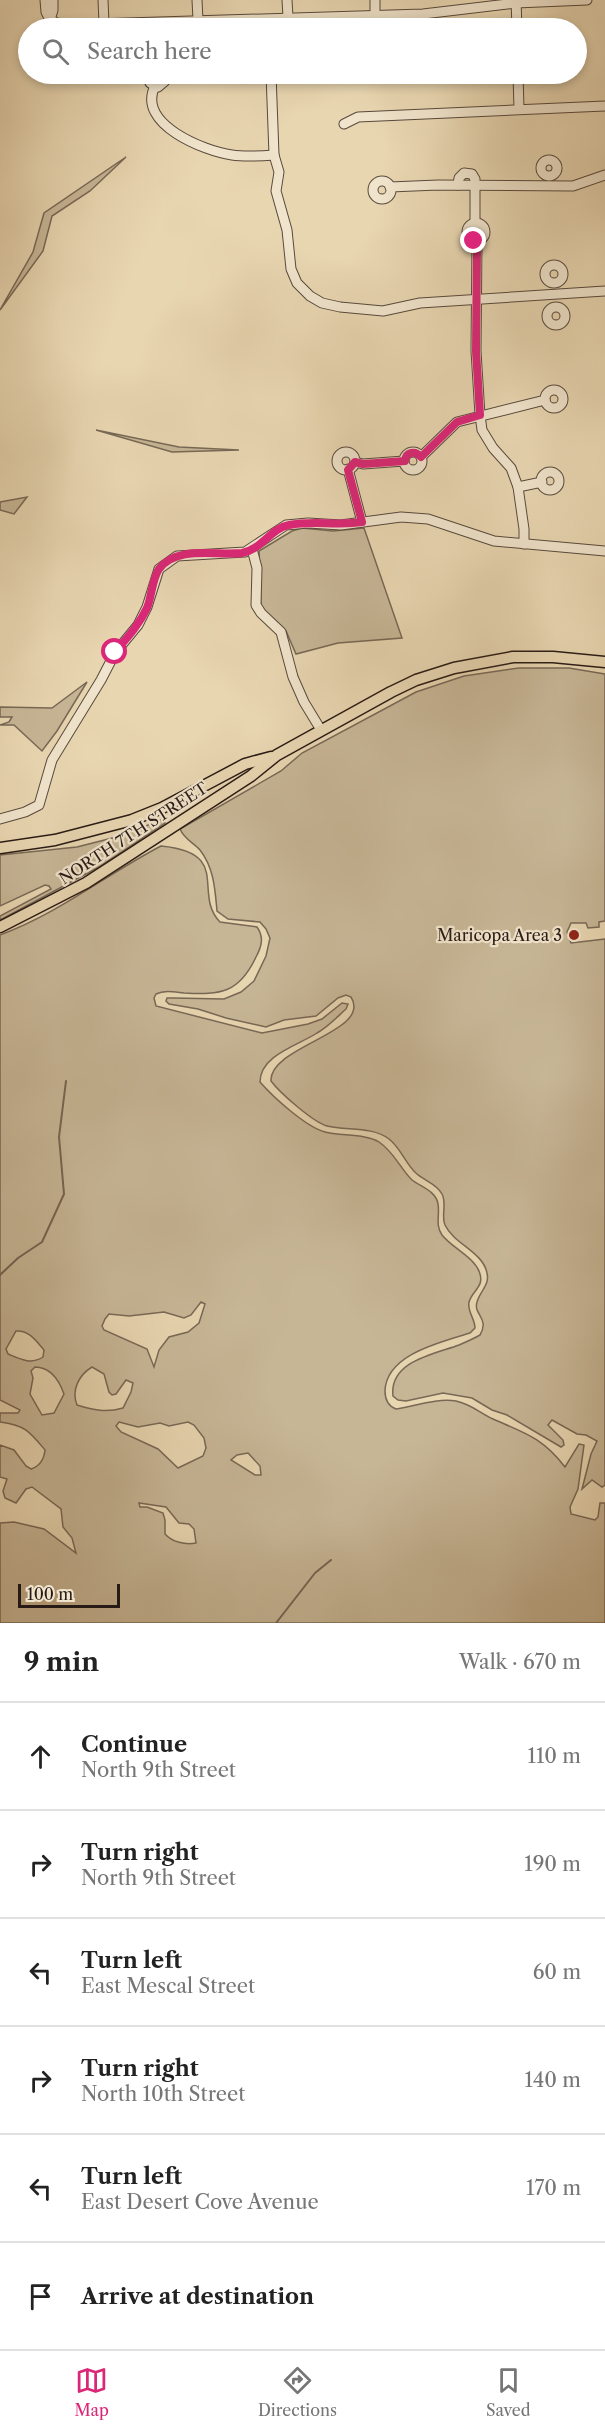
<!DOCTYPE html>
<meta charset="utf-8">
<style>
body{margin:0;font-family:"Libre Caslon Text",serif;background:#f6f6f6;color:#222}
.scale{position:absolute;left:18px;bottom:15px;width:102px;box-sizing:border-box;padding-left:6px;border:3px solid #281a15;border-top:0;font-size:16px;line-height:21px;white-space:nowrap;color:#281a15;-webkit-text-stroke:4px #f0e4cc;paint-order:stroke}
.stop{position:absolute;width:18px;height:18px;margin:-14px;border:4px solid #db2777;border-radius:50%;background:#fff}
.stop.end{background:#db2777;border-color:#fff;box-shadow:0 2px 6px #0008}
.list{margin:0;padding:0;list-style:none}
h2{display:flex;justify-content:space-between;align-items:center;height:78px;margin:0;padding:0 24px;font-size:26px}
h2 small{font-size:20px;font-weight:400;color:#767676}
.list li{display:grid;grid-template-columns:39px 1fr auto;gap:18px;align-items:center;box-sizing:border-box;height:108px;padding:0 24px;border-top:2px solid #e0e0e0}
.list b{display:block;font-size:22px;white-space:nowrap}
.list p{margin:0;font-size:20px;white-space:nowrap;color:#767676}
.list em{font-size:20px;font-style:normal;color:#767676}
.icon{flex:none;width:33px;height:33px;fill:none;stroke:currentColor;stroke-width:2;stroke-linecap:round;stroke-linejoin:round}
.map{position:relative;flex:none;width:605px;height:1623px;overflow:hidden}
.search{position:absolute;background:#fff;box-shadow:0 3px 9px #0003;left:18px;right:18px;top:18px;height:66px;display:flex;align-items:center;gap:15px;box-sizing:border-box;padding:0 21px;border-radius:33px;color:#767676;font-size:22px}
.sheet{height:726px;background:#fff}
nav{display:flex;justify-content:space-around;align-items:center;box-sizing:border-box;height:84px;border-top:2px solid #e0e0e0;background:#fff;font-size:16px;color:#767676}
nav a{display:grid;justify-items:center;gap:3px}
nav .on{color:#db2777}
.map>svg:first-child{display:block}
.grass{fill:#c7b696;stroke:#786856;stroke-width:1.5;fill-rule:evenodd}
.lines{fill:none;stroke-linecap:round;stroke-linejoin:round}
.stream{stroke:#746453;stroke-width:2}
.minor-casing{stroke:#58493c;stroke-width:11}
.major-casing{stroke:#281a15;stroke-width:13}
.minor{stroke:#f0e4cc;stroke-width:9}
.major{stroke:#e8d6b1;stroke-width:10}
.route{stroke:#db2777;stroke-width:8}
.poi-dot{fill:#8f2418;stroke:#f0e4cc;stroke-width:2}
.labels{text-anchor:middle;dominant-baseline:central;stroke-width:4.5;stroke-linejoin:round;paint-order:stroke}
.street-label{font-size:16px;fill:#281a15;stroke:#f0e4cc}
.poi-label{font-size:16px;fill:#281a15;stroke:#f0e4cc;text-anchor:end}
</style>
<div class="map">
<svg width="605" height="1623" viewBox="0 0 605 1623">
<rect width="100%" height="100%" fill="#e8d6b1"/>
<filter id="stains"><feTurbulence type="fractalNoise" baseFrequency=".00333" numOctaves="4"/><feColorMatrix values="0 0 0 0 .2 0 0 0 0 .09 0 0 0 0 .02 0 0 0 .5 -.17"/></filter>
<radialGradient id="worn" r=".72"><stop offset=".6" stop-color="#630" stop-opacity="0"/><stop offset="1" stop-color="#630" stop-opacity=".3"/></radialGradient>
<!-- grass -->
<g class="grass">
<polygon points="126,157 90,191 52,216 43,251 0,310 33,252 44,213"/>
<polygon points="96,430 179,447 239,450 172,452"/>
<polygon points="27,497 14,514 0,510 0,502"/>
<polygon points="302,528 333,531 364,528 402,638 338,643 296,654 286,631 261,609 259,551 292,531"/>
<path d="M519 668H569L605 674V921L599 922V927L588 928 586 923H571L567 932 571 943 605 939V1485L602 1487 592 1480 582 1489 591 1454 597 1441 586 1435 577 1434 552 1420 548 1425 563 1440 564 1445 561 1447 507 1415 492 1410 472 1398 443 1393 406 1401 398 1400 393 1396C389 1361 435 1354 459 1345 466 1342 473 1339 480 1335 490 1318 473 1315 477 1302 480 1291 490 1285 487 1273 483 1252 454 1244 445 1225 441 1216 447 1203 442 1194 437 1184 425 1181 417 1174 406 1165 401 1148 389 1139 372 1126 346 1131 327 1126 313 1122 280 1093 271 1081 269 1046 373 1032 351 997L346 995 338 998 316 1016 284 1020 266 1027 226 1018 198 1009 169 1004 166 1001 167 998H174L224 999 241 992 254 981 266 956 270 938 266 929 260 922 228 919 217 911C215 889 214 868 200 850 194 843 184 839 180 829L281 771 302 753 416 692 464 676Z"/>
<polygon points="87,682 57,731 42,751 14,725 0,725 9,722 12,717 0,717 0,707 52,708"/>
<polygon points="160,820 165,823 99,867 0,920 0,916 51,889 49,886 45,885 0,906 0,855 77,847 124,835"/>
<path d="M161 846C233 853 192 893 220 922L257 927C264 937 262 946 256 957 239 993 221 995 184 993 174 992 165 990 156 994L154 998 156 1006 262 1033 308 1024 322 1019 342 1003 348 1004 346 1009C337 1017 328 1027 317 1033 299 1045 260 1055 260 1082 273 1097 306 1127 325 1132 340 1136 367 1134 379 1142 394 1152 400 1168 412 1180 421 1187 436 1191 438 1204 440 1215 435 1225 442 1235 452 1248 476 1258 480 1274 484 1287 472 1291 469 1302 467 1311 475 1319 475 1328L470 1333C442 1342 386 1354 385 1391 385 1400 388 1406 396 1409 415 1406 437 1398 456 1401 471 1404 480 1413 493 1419 525 1433 543 1438 565 1467L579 1444 584 1445 578 1489 570 1507 571 1514 595 1520 598 1517 600 1503H605V1623H0V1523L14 1522 44 1529 76 1553 72 1538 63 1527 61 1509 32 1487 26 1489 16 1503 5 1498 3 1491 7 1479 0 1477V1445L14 1450 26 1466 31 1469C40 1466 44 1460 45 1450 30 1432 25 1425 0 1422V1413H18L20 1410 0 1400V935C58 914 107 874 161 846ZM201 1302 205 1304 199 1323 188 1332 169 1337 159 1350 154 1367 147 1349 104 1330 102 1326 105 1319 109 1314 129 1316 164 1312 184 1318 191 1315ZM16 1331C29 1330 36 1341 44 1350L43 1357C31 1365 20 1359 8 1354L6 1349ZM35 1367C50 1367 59 1380 64 1394L54 1413 42 1415 30 1394 33 1378 31 1371ZM92 1367 104 1374 109 1392 112 1395 116 1394 126 1380 133 1383 131 1392 123 1408C106 1413 93 1410 77 1405 71 1390 79 1375 92 1367ZM119 1422 138 1427 160 1423 169 1426 188 1422 194 1425 204 1438 206 1448 203 1456 178 1468 158 1449 121 1432 116 1426ZM248 1453 260 1466 261 1475H255L231 1460 237 1455ZM139 1503 166 1507 179 1523 189 1524 194 1529 196 1543C185 1545 172 1542 165 1534V1520L163 1513 147 1507H140Z"/>
</g>
<g class="lines">
<!-- stream -->
<g class="stream">
<polyline points="0,1275 18,1258 42,1242 64,1194 59,1137 66,1081"/>
<polyline points="276,1623 315,1573 331,1560"/>
</g>
<!-- minor casing -->
<g class="minor-casing">
<g id="minor">
<polyline points="45,0 46,12 50,20"/>
<polyline points="103,0 104,23"/>
<polyline points="197,0 198,20"/>
<polyline points="287,0 288,17"/>
<polyline points="375,0 375,15"/>
<polyline points="516,0 517,28"/>
<polyline points="50,20 62,25 423,14 516,3 587,0"/>
<polyline points="50,20 53,10 53,0"/>
<polyline points="150,74 150,83 158,87 165,81 165,74"/>
<polyline points="271,74 274,155 279,172 276,191 287,230 291,269 297,283 310,296 322,303 340,307 383,311 420,303 605,291"/>
<polyline points="518,74 519,109"/>
<path d="M155 86C136 124 204 151 232 155 246 157 260 156 274 155"/>
<polyline points="344,124 358,117 605,106"/>
<circle cx="549" cy="168" r="8"/>
<circle cx="382" cy="190" r="9"/>
<polyline points="458,185 459,178 464,173 472,174 475,179 475,224"/>
<polyline points="390,187 438,185 573,186 605,175"/>
<circle cx="476" cy="232" r="9"/>
<polyline points="477,241 476,351 480,415 482,430 493,448 511,468 518,487 524,529 524,544"/>
<circle cx="554" cy="274" r="9"/>
<circle cx="556" cy="316" r="9"/>
<circle cx="554" cy="399" r="9"/>
<circle cx="413" cy="461" r="9"/>
<circle cx="346" cy="461" r="9"/>
<polyline points="421,457 457,422 545,400"/>
<polyline points="355,462 363,464 404,461"/>
<polyline points="348,469 362,522"/>
<circle cx="550" cy="481" r="9"/>
<polyline points="518,487 542,482"/>
<polyline points="252,549 257,568 256,605 261,613 281,632 293,677 304,702 321,730"/>
<polyline points="0,819 25,812 39,805 52,760 101,680 115,653 138,625 147,607 159,569 177,556 245,552 286,525 308,523 341,525 401,517 428,519 494,541 605,551"/>
</g>
</g>
<!-- major casing -->
<g class="major-casing">
<g id="major">
<polyline points="0,848 55,840 132,820 162,808 245,764 271,757"/>
<polyline points="0,927 86,883 251,776 277,755 391,692 416,680 454,668 513,657 553,657 605,662"/>
</g>
</g>
<!-- minor -->
<use href="#minor" class="minor"/>
<!-- major -->
<use href="#major" class="major"/>
</g>
<g class="lines">
<!-- route -->
<path class="route" d="M115 652C127 638 139 625 147 608 152 596 152 579 159 569 177 545 216 556 242 553 261 550 271 528 289 525 313 520 337 526 362 522L348 470 355 462 363 464 405 461C406 452 415 450 421 457L457 422 480 415 476 351 477 249V241H474"/>
</g>
<!-- markers -->
<circle class="poi-dot" cx="574" cy="935" r="6"/>
<g class="labels">
<!-- street labels -->
<g class="street-label">
<text transform="translate(133 833) rotate(-33)">NORTH 7TH STREET</text>
</g>
<!-- poi labels -->
<g class="poi-label">
<text x="562" y="935">Maricopa Area 3</text>
</g>
</g>
<rect width="100%" height="100%" filter="url(#stains)"/>
<rect width="100%" height="100%" fill="url(#worn)"/>
</svg>
<div class="scale">100 m</div>
<div class="stop" style="left:115px;top:652px"></div>
<div class="stop end" style="left:474px;top:241px"></div>
<div class="search"><svg class="icon" aria-label="search" viewBox="0 0 24 24"><circle cx="10" cy="10" r="6"/><path d="M15 15l6 6"/></svg>Search here</div>
</div>
<section class="sheet">
<h2>9 min<small>Walk · 670 m</small></h2>
<ul class="list">
<li><svg class="icon" aria-label="ahead" viewBox="0 0 24 24"><path d="M12 20V5M6 11l6-6 6 6"/></svg><div><b>Continue</b><p>North 9th Street</p></div><em>110 m</em></li>
<li><svg class="icon" aria-label="right" viewBox="0 0 24 24"><path d="M7 20v-9h11M14 6l5 5-5 5"/></svg><div><b>Turn right</b><p>North 9th Street</p></div><em>190 m</em></li>
<li><svg class="icon" aria-label="left" viewBox="0 0 24 24"><path d="M17 20v-9H6M10 6l-5 5 5 5"/></svg><div><b>Turn left</b><p>East Mescal Street</p></div><em>60 m</em></li>
<li><svg class="icon" aria-label="right" viewBox="0 0 24 24"><path d="M7 20v-9h11M14 6l5 5-5 5"/></svg><div><b>Turn right</b><p>North 10th Street</p></div><em>140 m</em></li>
<li><svg class="icon" aria-label="left" viewBox="0 0 24 24"><path d="M17 20v-9H6M10 6l-5 5 5 5"/></svg><div><b>Turn left</b><p>East Desert Cove Avenue</p></div><em>170 m</em></li>
<li><svg class="icon" aria-label="arrive" viewBox="0 0 24 24"><path d="M6 21V4h12l-3 4 3 4H6"/></svg><div><b>Arrive at destination</b></div></li>
</ul>
</section>
<nav>
<a class="on"><svg class="icon" aria-label="map" viewBox="0 0 24 24"><path d="M3 6l6-2 6 2 6-2v14l-6 2-6-2-6 2zM9 4v14M15 6v14"/></svg>Map</a>
<a><svg class="icon" aria-label="directions" viewBox="0 0 24 24"><path d="M12 3l9 9-9 9-9-9zM9 14v-3h6M13 9l2 2-2 2"/></svg>Directions</a>
<a><svg class="icon" aria-label="saved" viewBox="0 0 24 24"><path d="M7 4h10v16l-5-4-5 4z"/></svg>Saved</a>
</nav>
